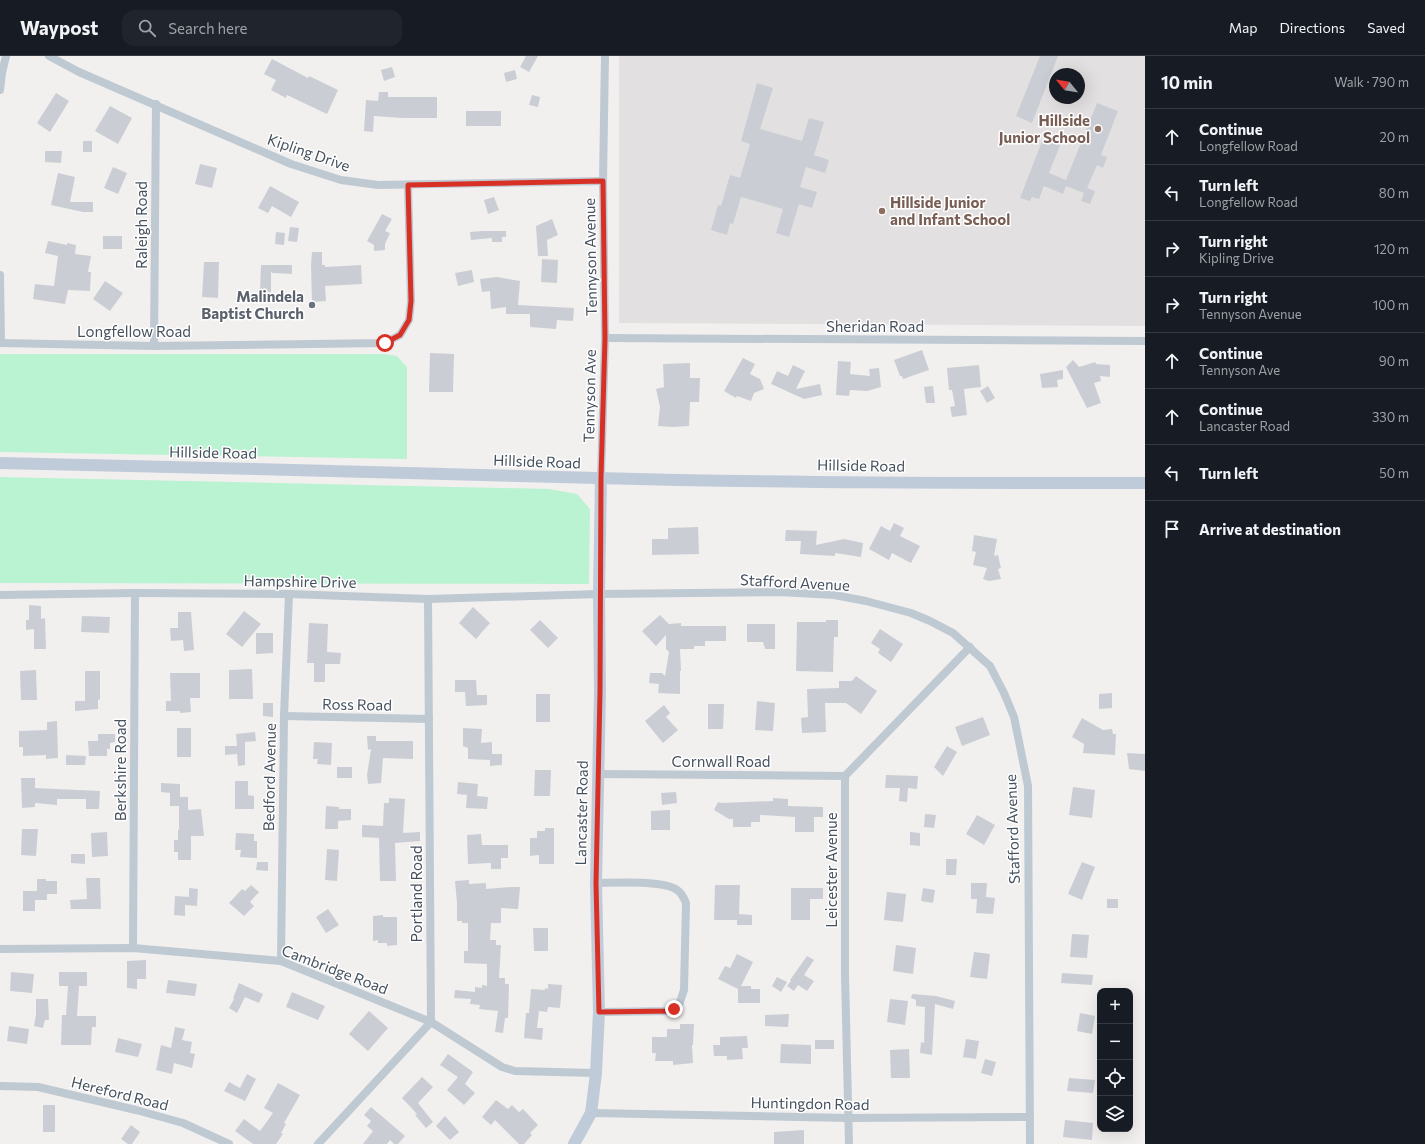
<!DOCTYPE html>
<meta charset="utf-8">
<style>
body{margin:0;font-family:Commissioner,sans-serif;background:#20242c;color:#f1f3f6}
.controls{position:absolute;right:12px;bottom:12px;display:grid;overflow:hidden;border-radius:8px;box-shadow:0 4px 16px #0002}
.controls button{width:36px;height:36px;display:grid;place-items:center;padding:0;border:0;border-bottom:1px solid #363941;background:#171b24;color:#f1f3f6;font:20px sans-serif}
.compass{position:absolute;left:1049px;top:12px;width:36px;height:36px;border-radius:50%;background:#171b24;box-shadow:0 4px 16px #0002;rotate:300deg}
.stop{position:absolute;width:12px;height:12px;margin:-9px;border:3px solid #d93025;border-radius:50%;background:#fff}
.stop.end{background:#d93025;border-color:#fff;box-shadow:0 1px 4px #0008}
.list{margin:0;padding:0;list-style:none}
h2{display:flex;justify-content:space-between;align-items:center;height:52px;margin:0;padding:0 16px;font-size:17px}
h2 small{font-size:13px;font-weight:400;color:#9ea1a6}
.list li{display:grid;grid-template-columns:26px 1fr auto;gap:12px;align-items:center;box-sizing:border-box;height:56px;padding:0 16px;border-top:1px solid #363941}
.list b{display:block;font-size:15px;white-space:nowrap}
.list p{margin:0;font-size:13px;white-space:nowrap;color:#9ea1a6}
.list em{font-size:13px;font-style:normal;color:#9ea1a6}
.icon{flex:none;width:22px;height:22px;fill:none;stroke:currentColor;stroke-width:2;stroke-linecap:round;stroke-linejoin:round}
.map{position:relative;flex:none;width:1145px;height:1088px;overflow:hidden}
header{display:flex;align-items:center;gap:24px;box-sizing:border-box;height:56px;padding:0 20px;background:#171b24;border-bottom:1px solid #363941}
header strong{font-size:19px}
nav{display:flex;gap:22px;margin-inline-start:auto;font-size:14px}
.search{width:280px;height:36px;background:#20242c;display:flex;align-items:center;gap:10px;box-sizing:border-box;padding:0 14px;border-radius:12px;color:#9ea1a6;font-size:15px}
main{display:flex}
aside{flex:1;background:#171b24}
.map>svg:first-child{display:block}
.education{fill:#e3e0e1;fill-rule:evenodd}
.green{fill:#baf3d2}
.building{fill:#caced4}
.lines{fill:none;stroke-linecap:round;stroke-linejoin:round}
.street{stroke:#bec9d2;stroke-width:8}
.secondary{stroke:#c0cbda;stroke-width:12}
.route{stroke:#d93025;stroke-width:5}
.education-dot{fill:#8d6e63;stroke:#fff;stroke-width:1.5}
.worship-dot{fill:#6b7280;stroke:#fff;stroke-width:1.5}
.labels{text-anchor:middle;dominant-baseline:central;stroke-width:3;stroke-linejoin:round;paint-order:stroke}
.education-label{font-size:15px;font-weight:bold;fill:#785e54;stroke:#fff;text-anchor:end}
.street-label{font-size:15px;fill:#45515e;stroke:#fff}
.worship-label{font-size:15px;font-weight:bold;fill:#5b616d;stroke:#fff;text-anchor:end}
</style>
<header>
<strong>Waypost</strong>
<div class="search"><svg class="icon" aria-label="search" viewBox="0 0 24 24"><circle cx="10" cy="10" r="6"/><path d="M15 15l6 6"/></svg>Search here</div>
<nav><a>Map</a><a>Directions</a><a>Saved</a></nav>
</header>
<main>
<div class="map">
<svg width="1145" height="1088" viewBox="0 0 1145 1088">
<rect width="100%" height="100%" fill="#f2efef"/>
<!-- education -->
<path class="education" d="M619 0H1145V270L619 267ZM1055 18H1079V42H1055Z"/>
<!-- green -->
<g class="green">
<polygon points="0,298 383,298 397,300 407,311 407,403 0,396"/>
<polygon points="0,421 549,433 577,438 590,453 589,528 0,527"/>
</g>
<!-- building -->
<g class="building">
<polygon points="526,0 538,0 529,16 520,11"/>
<polygon points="1040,0 1058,0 1032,67 1016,60"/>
<polygon points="272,3 308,22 309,20 338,34 327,58 287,39 286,42 271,34 276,24 264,18"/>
<polygon points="392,11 395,21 384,25 381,14"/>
<polygon points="515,14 517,23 506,26 504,17"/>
<polygon points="757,27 773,32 760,73 802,85 809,62 824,66 814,99 829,104 825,117 806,111 800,131 817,136 812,152 799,148 789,181 776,177 783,153 741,141 733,168 730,167 727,179 711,174 718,149 721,150 730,119 740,122 750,88 741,85"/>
<polygon points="379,36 388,36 388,41 437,41 437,62 402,62 374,60 373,76 364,75 366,44 378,45"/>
<polygon points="56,37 69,45 50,76 37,67"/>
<polygon points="532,39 540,41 538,51 529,49"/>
<polygon points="1097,47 1118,55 1101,99 1107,101 1103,112 1097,109 1087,132 1095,135 1090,148 1081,145 1084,137 1066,130 1063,138 1044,130 1039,143 1032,141 1030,145 1020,142 1046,75 1063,82 1049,117 1066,124"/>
<polygon points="110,50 132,62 118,88 95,75"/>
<rect x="466" y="55" width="35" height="15"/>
<rect x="83" y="85" width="9" height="11"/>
<polygon points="45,95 62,95 61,107 45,106"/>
<polygon points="200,108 217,112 212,132 195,128"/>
<polygon points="113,111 127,117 118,138 104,132"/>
<polygon points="58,117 75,121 70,146 93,146 93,156 83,156 51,149"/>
<polygon points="270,130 299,146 291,161 272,150 268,157 258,152"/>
<polygon points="494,141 499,154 488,158 484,144"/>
<polygon points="382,158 392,163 385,175 390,177 385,188 385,194 374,195 374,189 367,185"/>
<polygon points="552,163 558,179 547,184 548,200 538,200 536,170"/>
<polygon points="290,171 299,172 297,186 288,185"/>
<polygon points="482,175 506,175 506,181 502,181 502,186 492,186 492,182 471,184 470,176"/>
<polygon points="276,176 285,177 284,189 275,188"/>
<rect x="103" y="180" width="19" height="13"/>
<polygon points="48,185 67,189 67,187 76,189 75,198 91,200 88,216 91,216 90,235 68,234 65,248 33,243 35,228 54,230 58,200 45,197"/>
<polygon points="312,196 322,196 322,209 325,209 325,211 361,209 362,228 325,230 326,245 312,246 311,209"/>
<polygon points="542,203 558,204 557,227 541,226"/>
<polygon points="204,206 219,206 218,242 202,241"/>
<polygon points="261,209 292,209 292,218 272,217 271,215 271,237 260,236"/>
<polygon points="472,214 474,226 458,230 455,217"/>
<polygon points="497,221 520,225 518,249 574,252 573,265 557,264 556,273 530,271 530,258 506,258 506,251 491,253 490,235 482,236 480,223"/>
<polygon points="105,225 123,237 110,255 93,243"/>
<polygon points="922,294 929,314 903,323 902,320 900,320 894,304"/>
<polygon points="430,297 454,298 453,336 429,336"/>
<polygon points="743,302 755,308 750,318 760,323 764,333 754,337 751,345 737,340 736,342 724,335"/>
<polygon points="1073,304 1079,311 1095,306 1096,308 1110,309 1110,321 1100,320 1101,325 1094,327 1101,347 1087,352 1066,311"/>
<polygon points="838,305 851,306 850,318 870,320 869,313 879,312 881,331 867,335 850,334 849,340 836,339"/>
<polygon points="690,307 690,322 700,322 699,346 690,346 689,370 673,371 658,370 660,351 656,333 664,331 663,308"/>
<polygon points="793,309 805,315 796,333 820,328 822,339 804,343 771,328 777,315 788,320"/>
<polygon points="979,309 981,331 964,333 967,359 952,361 950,351 955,350 952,334 949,334 947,312"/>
<polygon points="1063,314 1063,323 1057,324 1058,331 1042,332 1040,318"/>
<polygon points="933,330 935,347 926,347 924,331"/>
<polygon points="988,330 995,342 987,347 980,335"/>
<polygon points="894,467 904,472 900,480 920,490 911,507 892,497 889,504 869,493 881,470 890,475"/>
<polygon points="698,471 699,498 652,499 652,483 668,483 668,472"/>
<polygon points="786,474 817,475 816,489 844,483 863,487 861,501 835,497 835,500 800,498 801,485 785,485"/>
<polygon points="974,479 997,483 994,500 998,499 1001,512 998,513 1001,523 989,525 983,523 987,512 973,509 976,496 972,495"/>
<polygon points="29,549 41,550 41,563 45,562 46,593 34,593 34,573 26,574 26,564 29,564"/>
<polygon points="473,551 490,567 476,583 459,567"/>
<polygon points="244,555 261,568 242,591 226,578"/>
<polygon points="178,556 191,556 194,594 184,595 183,584 171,585 170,572 178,572"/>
<polygon points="660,559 669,568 681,567 681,570 726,570 726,585 705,585 705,590 694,590 694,593 680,593 681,615 680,615 680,638 658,637 659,628 649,627 650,617 662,617 665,620 669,596 666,593 666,579 656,590 642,575"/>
<polygon points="82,560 110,561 109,577 81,576"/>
<polygon points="540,564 558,582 548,592 530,574"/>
<polygon points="826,564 838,564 838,581 834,581 833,616 796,615 797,566 826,566"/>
<polygon points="309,567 328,568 327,596 341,597 340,608 325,608 325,626 314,626 314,607 307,607"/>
<polygon points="747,568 775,568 775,593 765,593 763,586 747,586"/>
<polygon points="880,573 903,588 891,606 878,597 880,593 871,587"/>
<polygon points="256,577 273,577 273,597 256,598"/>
<polygon points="252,613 253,643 229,643 229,614"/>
<polygon points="36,614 37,644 21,644 20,615"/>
<polygon points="85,615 100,615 100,643 98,644 98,653 75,655 75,645 85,645"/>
<polygon points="170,617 200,617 200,642 190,642 191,656 180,657 180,655 166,655 166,645 171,645"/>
<polygon points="856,620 877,635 861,658 846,647 825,647 826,676 802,677 801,662 808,661 807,633 839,632 839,625 852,625"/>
<polygon points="455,624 476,624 477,639 487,639 487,649 466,650 465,636 455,636"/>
<polygon points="1112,637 1112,652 1099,653 1099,638"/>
<rect x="536" y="638" width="14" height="28"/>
<polygon points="757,645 775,647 773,675 755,674"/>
<polygon points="263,647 273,647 273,661 263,660"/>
<polygon points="708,648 724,648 723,673 708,673"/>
<polygon points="664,649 670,657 666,661 678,674 663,687 645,665"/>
<polygon points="983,661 990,679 962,690 955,671"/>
<polygon points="1082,662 1103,674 1112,673 1113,678 1116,678 1115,699 1083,697 1084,688 1072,681"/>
<polygon points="57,665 58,702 46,703 46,699 23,700 23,691 19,691 19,675 47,674 47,666"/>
<rect x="177" y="672" width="14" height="29"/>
<polygon points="463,672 482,673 481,687 492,686 492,698 502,698 502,709 490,710 490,704 468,703 468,692 463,690"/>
<polygon points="255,676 256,685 245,686 245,709 238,710 237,698 225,699 225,690 237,690 236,678"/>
<polygon points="98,678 115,678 115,686 110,687 110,693 107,693 107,700 89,700 88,685 98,685"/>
<polygon points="367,680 376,680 376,685 413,685 413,703 383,702 381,727 368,728 367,719 371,693 368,694"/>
<polygon points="314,686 332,687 331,709 317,708 318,703 313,703"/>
<polygon points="947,690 957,696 943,720 934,711"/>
<polygon points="1127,697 1145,698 1145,715 1129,713"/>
<polygon points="66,699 86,700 85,709 66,709"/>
<rect x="337" y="711" width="15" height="11"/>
<polygon points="535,714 551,714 550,740 534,740"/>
<polygon points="886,719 918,720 917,733 908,732 907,746 899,745 900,732 885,732"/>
<polygon points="21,722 35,722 35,732 100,735 99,753 86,753 86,743 57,743 57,749 35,747 35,751 22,752"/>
<polygon points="235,725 248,725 248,739 254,740 254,753 235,753"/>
<polygon points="458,726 478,728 477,740 488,741 487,753 466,752 467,739 457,738"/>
<polygon points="161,727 180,728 180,741 188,741 188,754 201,753 204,780 191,780 191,804 178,804 178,796 174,796 174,784 178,784 178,774 179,774 179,750 170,750 170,737 161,736"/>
<polygon points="1073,731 1095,734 1092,762 1069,759"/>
<polygon points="676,736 677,747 662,749 661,737"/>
<polygon points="389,742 405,743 403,777 420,776 420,785 395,787 396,825 380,825 379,782 362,781 362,769 383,770 384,747 389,747"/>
<polygon points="773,742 788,743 788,750 823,751 823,761 814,761 814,776 795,776 795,761 760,759 760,766 751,766 751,771 733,771 733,763 729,763 714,754 718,746 721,747 773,745"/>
<polygon points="326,750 339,751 339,753 351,753 351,764 338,765 338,773 325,773"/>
<polygon points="670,754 670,774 651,774 651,755"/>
<polygon points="925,758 936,759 934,772 924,771"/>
<polygon points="977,759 995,769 984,789 966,778"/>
<polygon points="545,772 554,772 554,808 539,808 539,799 530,800 530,782 537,782 537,775 545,775"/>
<polygon points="22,773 38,773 36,800 21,799"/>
<polygon points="107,776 108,800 92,801 91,777"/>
<polygon points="910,776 920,777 920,790 910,789"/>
<polygon points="236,777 254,778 254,785 257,785 257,802 240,801 241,794 235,794"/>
<polygon points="481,778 482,789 508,789 508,802 501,802 501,813 491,813 491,807 468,808 467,779"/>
<polygon points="327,793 339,794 337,825 325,824"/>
<polygon points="71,798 85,798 85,808 71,807"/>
<polygon points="946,803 957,803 956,819 946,819"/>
<polygon points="257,806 268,806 268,815 256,814"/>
<polygon points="1082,806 1095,811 1082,844 1068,838"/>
<polygon points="86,822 100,822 101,853 71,853 70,844 87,843"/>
<polygon points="37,823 46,823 46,825 57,825 57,838 47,838 47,844 35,844 35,855 23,855 23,835 37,835"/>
<polygon points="469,824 469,828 486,827 486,833 511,831 520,831 518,853 501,852 501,867 491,867 490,884 496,884 496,889 501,889 499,922 505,922 505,928 509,928 508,962 505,962 503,977 495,976 498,955 479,953 480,949 470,948 471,943 454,942 455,934 475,936 475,931 482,932 482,929 487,930 487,908 464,907 464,895 468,895 468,867 462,867 462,865 457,865 457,847 455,825"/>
<polygon points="971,827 987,827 986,841 995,842 993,858 976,857 977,843 971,843"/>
<polygon points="251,829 259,836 250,846 254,850 244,860 229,847 242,833 245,835"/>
<polygon points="715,829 740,829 739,858 752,859 752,869 737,869 737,864 714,864"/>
<polygon points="189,832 198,833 197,850 185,849 185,860 174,859 175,840 189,841"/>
<polygon points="791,832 823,832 823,843 810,843 810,864 791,864"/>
<polygon points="923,832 935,834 933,847 921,845"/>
<polygon points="887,836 906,838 903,866 884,864"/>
<rect x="1107" y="843" width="11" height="9"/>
<polygon points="328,853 339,869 326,877 316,861"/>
<polygon points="383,859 383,861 397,861 397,889 387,890 387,887 378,887 378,884 373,885 373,860"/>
<polygon points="533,872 548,872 548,895 534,895"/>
<polygon points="1072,878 1089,879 1087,902 1070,901"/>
<polygon points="896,889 916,892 913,918 893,915"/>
<polygon points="974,896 990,898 987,923 970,921"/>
<polygon points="737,898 753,906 741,930 751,930 751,933 760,933 760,947 738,947 738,933 718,923 725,910 730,912"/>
<polygon points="807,900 814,904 804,919 814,925 807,935 798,929 794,935 787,930 791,925 790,924"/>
<polygon points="146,904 146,923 137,923 137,933 127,932 127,905"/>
<polygon points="11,916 34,918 32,937 10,935"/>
<polygon points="59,916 87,916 87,930 79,930 77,960 96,960 96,971 92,971 91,989 61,989 62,959 66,959 68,930 59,930"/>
<polygon points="1062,917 1093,919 1092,929 1061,927"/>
<polygon points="777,921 787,926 781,936 772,930"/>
<polygon points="168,924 197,928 195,940 166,937"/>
<polygon points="239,927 263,938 259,947 245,941 237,957 229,952 234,943 233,942"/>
<polygon points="548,928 562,929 560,952 548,951 547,956 539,955 537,972 543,972 542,984 524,982 526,957 529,957 531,933 545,934 545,932 548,933"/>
<polygon points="292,936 325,950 318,964 286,951"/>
<polygon points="912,938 936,940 955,945 953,953 935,948 932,999 920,997 921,986 924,987 925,951 916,950 916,944 911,942"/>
<polygon points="36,943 48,943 49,964 45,964 43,972 34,970 36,959"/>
<polygon points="890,943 908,945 905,969 887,966"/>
<polygon points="369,955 388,972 368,995 349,978"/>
<polygon points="1080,957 1095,960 1092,978 1077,975"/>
<polygon points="789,958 788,971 765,970 765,959"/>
<polygon points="680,968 694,968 693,989 692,989 693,1007 673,1009 673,1005 655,1005 656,997 652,997 652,981 667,981 667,973 680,973"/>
<polygon points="9,970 29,973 27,988 7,985"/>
<polygon points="175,971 185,973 182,984 192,986 190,997 195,998 192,1012 174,1007 172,1018 156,1014 161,989 171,992"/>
<polygon points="747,980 748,992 742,992 743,1003 727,1004 727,1000 714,1000 713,989 720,989 720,981"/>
<polygon points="118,982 142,988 138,1001 115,996"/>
<polygon points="966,983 979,985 976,1003 963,1001"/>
<rect x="815" y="984" width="19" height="9"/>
<polygon points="781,988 811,989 811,1008 780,1007"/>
<polygon points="909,993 910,1022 891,1022 890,994"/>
<polygon points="448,998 473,1016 465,1028 475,1037 464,1049 447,1034 458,1021 440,1009"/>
<polygon points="985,1003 996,1006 992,1020 981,1017"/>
<polygon points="247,1018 256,1023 245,1045 224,1035 229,1026 240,1032"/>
<polygon points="422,1021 433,1031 418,1047 433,1066 426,1072 415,1059 417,1058 402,1042"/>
<polygon points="1069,1022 1095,1024 1093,1037 1067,1035"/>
<polygon points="278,1027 300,1039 284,1067 286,1068 281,1077 283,1078 276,1088 253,1088 235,1075 244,1063 260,1075 273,1057 264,1052"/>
<polygon points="496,1044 508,1053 512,1049 519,1056 523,1053 538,1069 530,1077 532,1079 524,1088 519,1088 495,1064 491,1069 482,1061"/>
<rect x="43" y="1049" width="12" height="27"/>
<polygon points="371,1051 405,1080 398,1088 394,1088 390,1084 387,1088 363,1088 373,1075 367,1070 371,1065 364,1059"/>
<polygon points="445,1060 459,1076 450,1084 436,1070"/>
<polygon points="1065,1064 1093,1067 1092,1084 1063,1081"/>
<polygon points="131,1069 140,1076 132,1088 128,1088 121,1083"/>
<polygon points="804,1074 804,1088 774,1088 774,1076"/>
</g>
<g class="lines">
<!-- street -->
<g class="street">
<polyline points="49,0 79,16 291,108 341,124 378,129 603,125"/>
<polyline points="0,34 2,17 6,0"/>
<polyline points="0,219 1,287"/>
<polyline points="605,282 1145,285"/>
<polyline points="0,287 154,290 385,287 400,279 409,264 411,245 408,129"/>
<polyline points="154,290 156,48"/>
<polyline points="601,422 605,282 603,125 605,0"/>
<polyline points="0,539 135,537 289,538 428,543 599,538 780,536 834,539 866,545 911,557 930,565 953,577 990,610 1004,637 1014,661 1028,730 1030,1088"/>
<polyline points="284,660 429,663"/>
<polyline points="597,718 845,720"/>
<path d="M596 827C614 827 664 824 677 834 682 837 684 842 686 847L684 934 679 949 671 955 599 956"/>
<polyline points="133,892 135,537"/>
<polyline points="0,893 133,892 281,905 431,966 502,1011 515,1015 596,1017"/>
<polyline points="281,905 284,660 289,538"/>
<polyline points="0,1030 38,1031 136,1054 183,1067 229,1088"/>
<polyline points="591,1057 848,1062 1030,1061"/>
<polyline points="318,1088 431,966 428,543"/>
<polyline points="849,1088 845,920 845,720 970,591"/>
</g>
<!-- secondary -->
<g class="secondary">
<path d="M0 407C199 411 399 417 598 422 780 427 963 427 1145 427"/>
<polyline points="574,1088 591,1057 596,1017 599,956 596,827 600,636 599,538 601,422"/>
</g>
</g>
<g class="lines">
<!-- route -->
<polyline class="route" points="385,287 400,279 409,264 411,245 408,129 603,125 605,282 601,422 600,636 596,827 599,956 670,955 674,953"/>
</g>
<!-- markers -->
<g class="education-dot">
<circle cx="1098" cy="73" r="4"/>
<circle cx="882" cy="155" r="4"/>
</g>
<circle class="worship-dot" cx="312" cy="249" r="4"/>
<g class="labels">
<!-- education labels -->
<g class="education-label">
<text x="1090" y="64">Hillside<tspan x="1090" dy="17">Junior School</tspan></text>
<text x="890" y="146" text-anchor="start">Hillside Junior<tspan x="890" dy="17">and Infant School</tspan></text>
</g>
<!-- street labels -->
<g class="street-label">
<text transform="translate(309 96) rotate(19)">Kipling Drive</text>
<text transform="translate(141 169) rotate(-90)">Raleigh Road</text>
<text transform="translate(590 201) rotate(-91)">Tennyson Avenue</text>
<text x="875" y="270">Sheridan Road</text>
<text x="134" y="275">Longfellow Road</text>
<text transform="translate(589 340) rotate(-89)">Tennyson Ave</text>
<text transform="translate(213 396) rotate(1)">Hillside Road</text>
<text transform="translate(537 405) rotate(2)">Hillside Road</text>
<text transform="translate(861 409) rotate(1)">Hillside Road</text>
<text transform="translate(300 525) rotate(1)">Hampshire Drive</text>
<text transform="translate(795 526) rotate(3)">Stafford Avenue</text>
<text transform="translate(357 648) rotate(1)">Ross Road</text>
<text x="721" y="705">Cornwall Road</text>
<text transform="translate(120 714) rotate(-90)">Berkshire Road</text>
<text transform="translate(269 721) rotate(-89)">Bedford Avenue</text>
<text transform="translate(581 757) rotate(-89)">Lancaster Road</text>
<text transform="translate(1012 773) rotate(-92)">Stafford Avenue</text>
<text transform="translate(831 814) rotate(-90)">Leicester Avenue</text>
<text transform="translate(416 838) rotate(-90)">Portland Road</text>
<text transform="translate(335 913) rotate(21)">Cambridge Road</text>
<text transform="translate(120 1037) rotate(14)">Hereford Road</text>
<text transform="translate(810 1047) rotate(1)">Huntingdon Road</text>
</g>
<!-- worship labels -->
<g class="worship-label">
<text x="304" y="240">Malindela<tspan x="304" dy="17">Baptist Church</tspan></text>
</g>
</g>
</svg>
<div class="controls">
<button>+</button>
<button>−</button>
<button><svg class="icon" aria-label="locate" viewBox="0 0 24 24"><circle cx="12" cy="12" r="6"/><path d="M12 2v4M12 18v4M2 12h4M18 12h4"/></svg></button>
<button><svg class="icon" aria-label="layers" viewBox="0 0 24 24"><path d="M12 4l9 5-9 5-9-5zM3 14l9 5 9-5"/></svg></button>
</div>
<svg class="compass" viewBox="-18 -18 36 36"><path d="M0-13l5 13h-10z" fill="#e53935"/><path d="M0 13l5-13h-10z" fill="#9ea1a6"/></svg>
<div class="stop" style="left:385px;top:287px"></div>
<div class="stop end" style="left:674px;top:953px"></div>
</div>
<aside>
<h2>10 min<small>Walk · 790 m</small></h2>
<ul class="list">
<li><svg class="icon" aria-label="ahead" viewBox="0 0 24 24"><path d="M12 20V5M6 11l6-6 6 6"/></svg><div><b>Continue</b><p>Longfellow Road</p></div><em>20 m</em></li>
<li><svg class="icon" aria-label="left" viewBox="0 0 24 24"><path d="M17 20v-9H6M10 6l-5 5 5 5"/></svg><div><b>Turn left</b><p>Longfellow Road</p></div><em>80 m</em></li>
<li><svg class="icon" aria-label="right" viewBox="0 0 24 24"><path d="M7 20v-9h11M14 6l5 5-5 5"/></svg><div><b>Turn right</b><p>Kipling Drive</p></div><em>120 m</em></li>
<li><svg class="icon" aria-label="right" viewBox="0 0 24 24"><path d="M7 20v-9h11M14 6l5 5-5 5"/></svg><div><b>Turn right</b><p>Tennyson Avenue</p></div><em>100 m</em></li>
<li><svg class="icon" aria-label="ahead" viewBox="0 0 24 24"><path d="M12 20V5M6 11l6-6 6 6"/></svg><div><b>Continue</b><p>Tennyson Ave</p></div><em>90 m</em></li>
<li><svg class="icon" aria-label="ahead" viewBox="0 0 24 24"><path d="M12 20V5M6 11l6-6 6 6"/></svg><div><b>Continue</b><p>Lancaster Road</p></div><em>330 m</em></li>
<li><svg class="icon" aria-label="left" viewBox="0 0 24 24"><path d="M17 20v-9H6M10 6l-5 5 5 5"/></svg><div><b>Turn left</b></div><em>50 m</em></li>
<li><svg class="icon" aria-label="arrive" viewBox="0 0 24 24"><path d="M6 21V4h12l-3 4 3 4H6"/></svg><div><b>Arrive at destination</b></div></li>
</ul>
</aside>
</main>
